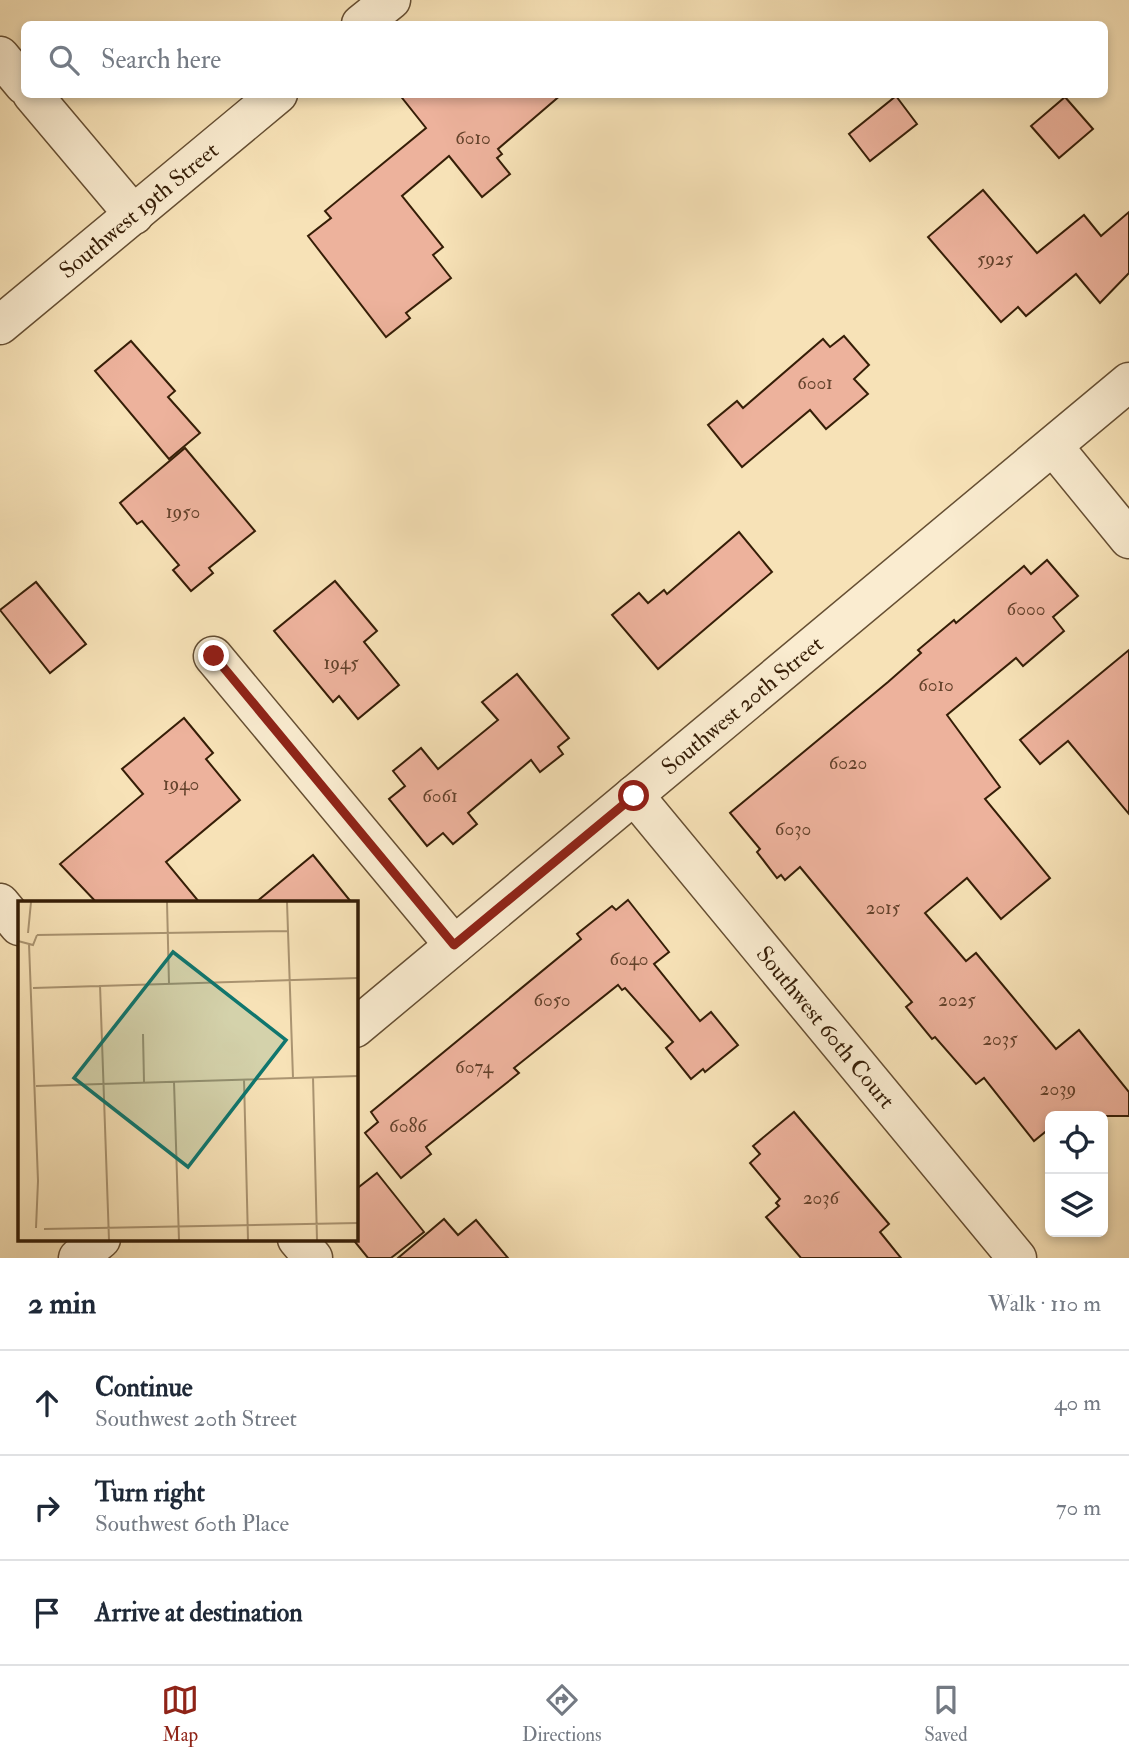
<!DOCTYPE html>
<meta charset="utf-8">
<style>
body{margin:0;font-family:"IM FELL Double Pica",serif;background:#f2f2f3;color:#1f2937}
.controls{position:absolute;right:21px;bottom:21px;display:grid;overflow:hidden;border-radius:10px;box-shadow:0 4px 10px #0003}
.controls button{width:63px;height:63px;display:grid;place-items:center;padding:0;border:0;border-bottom:2px solid #e0e1e3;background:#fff;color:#1f2937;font:35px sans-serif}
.stop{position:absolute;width:21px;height:21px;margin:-16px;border:5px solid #8f2418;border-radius:50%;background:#fff}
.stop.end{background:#8f2418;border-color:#fff;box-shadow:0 2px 7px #0008}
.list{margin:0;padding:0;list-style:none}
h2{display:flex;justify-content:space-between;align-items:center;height:91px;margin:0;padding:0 28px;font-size:30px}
h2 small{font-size:23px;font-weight:400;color:#747a83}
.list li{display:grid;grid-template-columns:46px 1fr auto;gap:21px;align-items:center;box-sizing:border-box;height:105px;padding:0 28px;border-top:2px solid #e0e1e3}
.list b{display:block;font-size:26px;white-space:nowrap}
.list p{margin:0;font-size:23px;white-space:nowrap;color:#747a83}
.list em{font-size:23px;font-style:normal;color:#747a83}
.icon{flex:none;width:38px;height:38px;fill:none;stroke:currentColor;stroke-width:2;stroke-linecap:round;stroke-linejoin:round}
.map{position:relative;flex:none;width:1129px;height:1258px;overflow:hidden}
.search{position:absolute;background:#fff;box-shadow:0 4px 10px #0003;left:21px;right:21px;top:21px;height:77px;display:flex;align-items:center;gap:18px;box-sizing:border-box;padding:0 24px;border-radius:10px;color:#747a83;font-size:26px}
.sheet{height:406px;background:#fff}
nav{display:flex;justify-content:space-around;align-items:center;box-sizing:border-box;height:98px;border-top:2px solid #e0e1e3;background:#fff;font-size:19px;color:#747a83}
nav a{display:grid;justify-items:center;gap:4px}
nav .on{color:#8f2418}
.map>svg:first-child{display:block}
.building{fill:#edb29c;stroke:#361e07;stroke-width:2}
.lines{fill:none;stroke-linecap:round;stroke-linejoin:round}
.minor-casing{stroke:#664f33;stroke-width:41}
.minor{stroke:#faecd0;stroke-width:38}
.route{stroke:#8f2418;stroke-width:9}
.labels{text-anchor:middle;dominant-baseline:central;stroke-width:6;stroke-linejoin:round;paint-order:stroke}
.number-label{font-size:19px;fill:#64432c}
.street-label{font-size:23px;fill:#361e07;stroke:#faecd0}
.inset-road{fill:none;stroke:#aa9471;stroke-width:2}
.view{fill:#0f766e;fill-opacity:0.15;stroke:#0f766e;stroke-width:3.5}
.inset-edge{fill:none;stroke:#361e07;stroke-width:3.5}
</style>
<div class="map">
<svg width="1129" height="1258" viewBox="0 0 1129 1258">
<rect width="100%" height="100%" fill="#f7e2b7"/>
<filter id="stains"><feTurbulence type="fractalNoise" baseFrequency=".00286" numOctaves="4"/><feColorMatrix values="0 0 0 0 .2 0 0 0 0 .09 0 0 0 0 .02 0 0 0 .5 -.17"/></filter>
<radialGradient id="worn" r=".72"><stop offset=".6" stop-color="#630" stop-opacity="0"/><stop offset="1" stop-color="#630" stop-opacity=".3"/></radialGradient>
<!-- building -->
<g class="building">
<polygon points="399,94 562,94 498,149 502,154 497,158 510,174 482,197 449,156 402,196 443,247 433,255 451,278 406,313 410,318 386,337 308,236 331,218 325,211 426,128"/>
<polygon points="896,96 917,124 870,161 849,134"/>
<polygon points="1065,97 1093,129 1059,158 1031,126"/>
<polygon points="983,190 1037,253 1084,215 1101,236 1129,212 1129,273 1100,303 1076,274 1026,316 1018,307 1001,322 928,237"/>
<polygon points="844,336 869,365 854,379 868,394 826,429 810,410 742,467 708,425 737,401 743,408 823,339 830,347"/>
<polygon points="131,341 175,391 168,397 200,433 169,459 95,371"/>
<polygon points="185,448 255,531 209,568 213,573 191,591 173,570 179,565 142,521 137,524 120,503"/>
<polygon points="739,532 772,572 658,669 612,615 639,593 648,603 664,590 667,594"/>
<polygon points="1047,560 1078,596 1053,617 1064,631 1023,666 1016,658 947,715 1000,787 985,799 1050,878 1001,919 967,878 925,913 966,961 976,953 1056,1049 1079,1030 1129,1092 1129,1116 1050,1116 1050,1128 1034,1141 984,1078 976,1084 935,1037 932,1039 906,1007 912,1002 800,867 785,880 781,875 777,878 757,852 760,849 730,813 888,682 921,653 918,650 954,620 956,623 1024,566 1031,574"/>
<polygon points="335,581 377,631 364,642 399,685 358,719 339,696 333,702 274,631"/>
<polygon points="36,582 86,644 50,673 0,610"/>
<polygon points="1129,650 1129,814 1068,741 1040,764 1020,740"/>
<polygon points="517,674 569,738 558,747 563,754 540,772 531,760 468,813 477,824 453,844 443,833 427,846 389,799 405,786 393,771 421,748 438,769 498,720 482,702"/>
<polygon points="184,718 213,753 206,759 240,800 166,862 200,903 97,903 60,864 143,794 122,769"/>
<polygon points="313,855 352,903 255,903"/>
<polygon points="628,900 669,952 654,964 700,1021 711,1012 738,1045 705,1072 703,1069 691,1079 666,1048 673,1042 625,988 622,990 618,985 514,1068 519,1073 426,1147 431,1154 401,1178 365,1133 378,1122 371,1112 581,939 577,934 612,906 616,910"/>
<polygon points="794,1112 889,1224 880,1232 901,1258 801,1258 766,1217 779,1206 776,1203 780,1199 750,1163 760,1154 753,1146"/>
<polygon points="377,1173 424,1232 391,1258 368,1258 355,1242 355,1190"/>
<polygon points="444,1219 458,1235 476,1220 508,1258 398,1258"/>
</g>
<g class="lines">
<!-- minor casing -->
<g class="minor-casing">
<g id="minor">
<polyline points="361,24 391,0"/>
<polyline points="0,56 24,85"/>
<polyline points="32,94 134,215"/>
<path id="s1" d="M0 325 278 94"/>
<polyline points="1053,446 1129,539"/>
<polyline points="213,656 454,945"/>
<path id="s2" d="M634 795 1017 1258"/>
<polyline points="0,903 19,926"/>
<path id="s3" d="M355 1028 1129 382"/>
<polyline points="297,1239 313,1258"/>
<polyline points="78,1258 101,1239"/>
</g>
</g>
<!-- minor -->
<use href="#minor" class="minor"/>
</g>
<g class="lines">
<!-- route -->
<polyline class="route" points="214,656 454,945 634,796"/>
</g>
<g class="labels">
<!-- number labels -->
<g class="number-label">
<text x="473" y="138">6010</text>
<text x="995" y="259">5925</text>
<text x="815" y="383">6001</text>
<text x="183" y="512">1950</text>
<text x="1026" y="609">6000</text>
<text x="341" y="663">1945</text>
<text x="936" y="685">6010</text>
<text x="848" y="763">6020</text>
<text x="181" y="784">1940</text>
<text x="440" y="796">6061</text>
<text x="793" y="829">6030</text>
<text x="883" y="908">2015</text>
<text x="629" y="959">6040</text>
<text x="552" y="1000">6050</text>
<text x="957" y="1000">2025</text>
<text x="1000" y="1039">2035</text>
<text x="474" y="1067">6074</text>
<text x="1058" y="1089">2039</text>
<text x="408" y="1126">6086</text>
<text x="821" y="1198">2036</text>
</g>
<!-- street labels -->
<g class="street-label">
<text stroke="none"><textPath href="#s1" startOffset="180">Southwest 19th Street</textPath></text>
<text stroke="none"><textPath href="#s3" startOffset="504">Southwest 20th Street</textPath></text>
<text stroke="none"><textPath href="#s2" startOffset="301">Southwest 60th Court</textPath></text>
</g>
</g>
<!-- overview -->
<g transform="translate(18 901)">
<rect width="340" height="340" fill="#f7e2b7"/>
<path class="inset-road" d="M149 1 151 83M269 1 275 177M10 32 13 1M19 34 270 30M0 40 15 44 19 34M11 43 20 280 18 327M82 84 91 339M15 87 340 77M125 133 126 181M295 176 299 339M226 178 230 339M156 181 161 339M18 185 340 175M26 328 340 322"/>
<path class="view" d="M155 51 268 139 170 266 56 177Z"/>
<rect width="340" height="340" class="inset-edge"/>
</g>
<rect width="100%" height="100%" filter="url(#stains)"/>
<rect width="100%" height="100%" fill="url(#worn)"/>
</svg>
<div class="controls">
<button><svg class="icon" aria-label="locate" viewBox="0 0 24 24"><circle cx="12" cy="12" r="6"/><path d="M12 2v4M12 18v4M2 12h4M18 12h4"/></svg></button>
<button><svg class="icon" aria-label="layers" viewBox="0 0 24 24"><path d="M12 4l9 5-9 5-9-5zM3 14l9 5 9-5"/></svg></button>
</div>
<div class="stop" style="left:634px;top:796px"></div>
<div class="stop end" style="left:214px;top:656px"></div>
<div class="search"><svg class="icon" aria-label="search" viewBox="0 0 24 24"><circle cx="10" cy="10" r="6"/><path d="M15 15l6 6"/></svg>Search here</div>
</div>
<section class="sheet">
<h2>2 min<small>Walk · 110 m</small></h2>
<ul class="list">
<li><svg class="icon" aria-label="ahead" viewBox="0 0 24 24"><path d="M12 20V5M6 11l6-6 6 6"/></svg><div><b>Continue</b><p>Southwest 20th Street</p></div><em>40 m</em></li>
<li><svg class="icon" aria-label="right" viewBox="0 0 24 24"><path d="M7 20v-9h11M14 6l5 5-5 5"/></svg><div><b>Turn right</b><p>Southwest 60th Place</p></div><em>70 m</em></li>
<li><svg class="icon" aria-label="arrive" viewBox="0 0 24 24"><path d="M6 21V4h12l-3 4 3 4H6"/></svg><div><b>Arrive at destination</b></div></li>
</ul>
</section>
<nav>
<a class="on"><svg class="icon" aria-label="map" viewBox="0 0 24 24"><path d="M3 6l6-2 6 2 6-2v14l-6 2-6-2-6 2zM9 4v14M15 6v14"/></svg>Map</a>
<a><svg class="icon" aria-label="directions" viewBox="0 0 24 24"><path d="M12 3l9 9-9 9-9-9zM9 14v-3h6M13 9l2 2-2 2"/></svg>Directions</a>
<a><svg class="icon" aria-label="saved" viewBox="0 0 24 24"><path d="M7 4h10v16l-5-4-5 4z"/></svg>Saved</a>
</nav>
